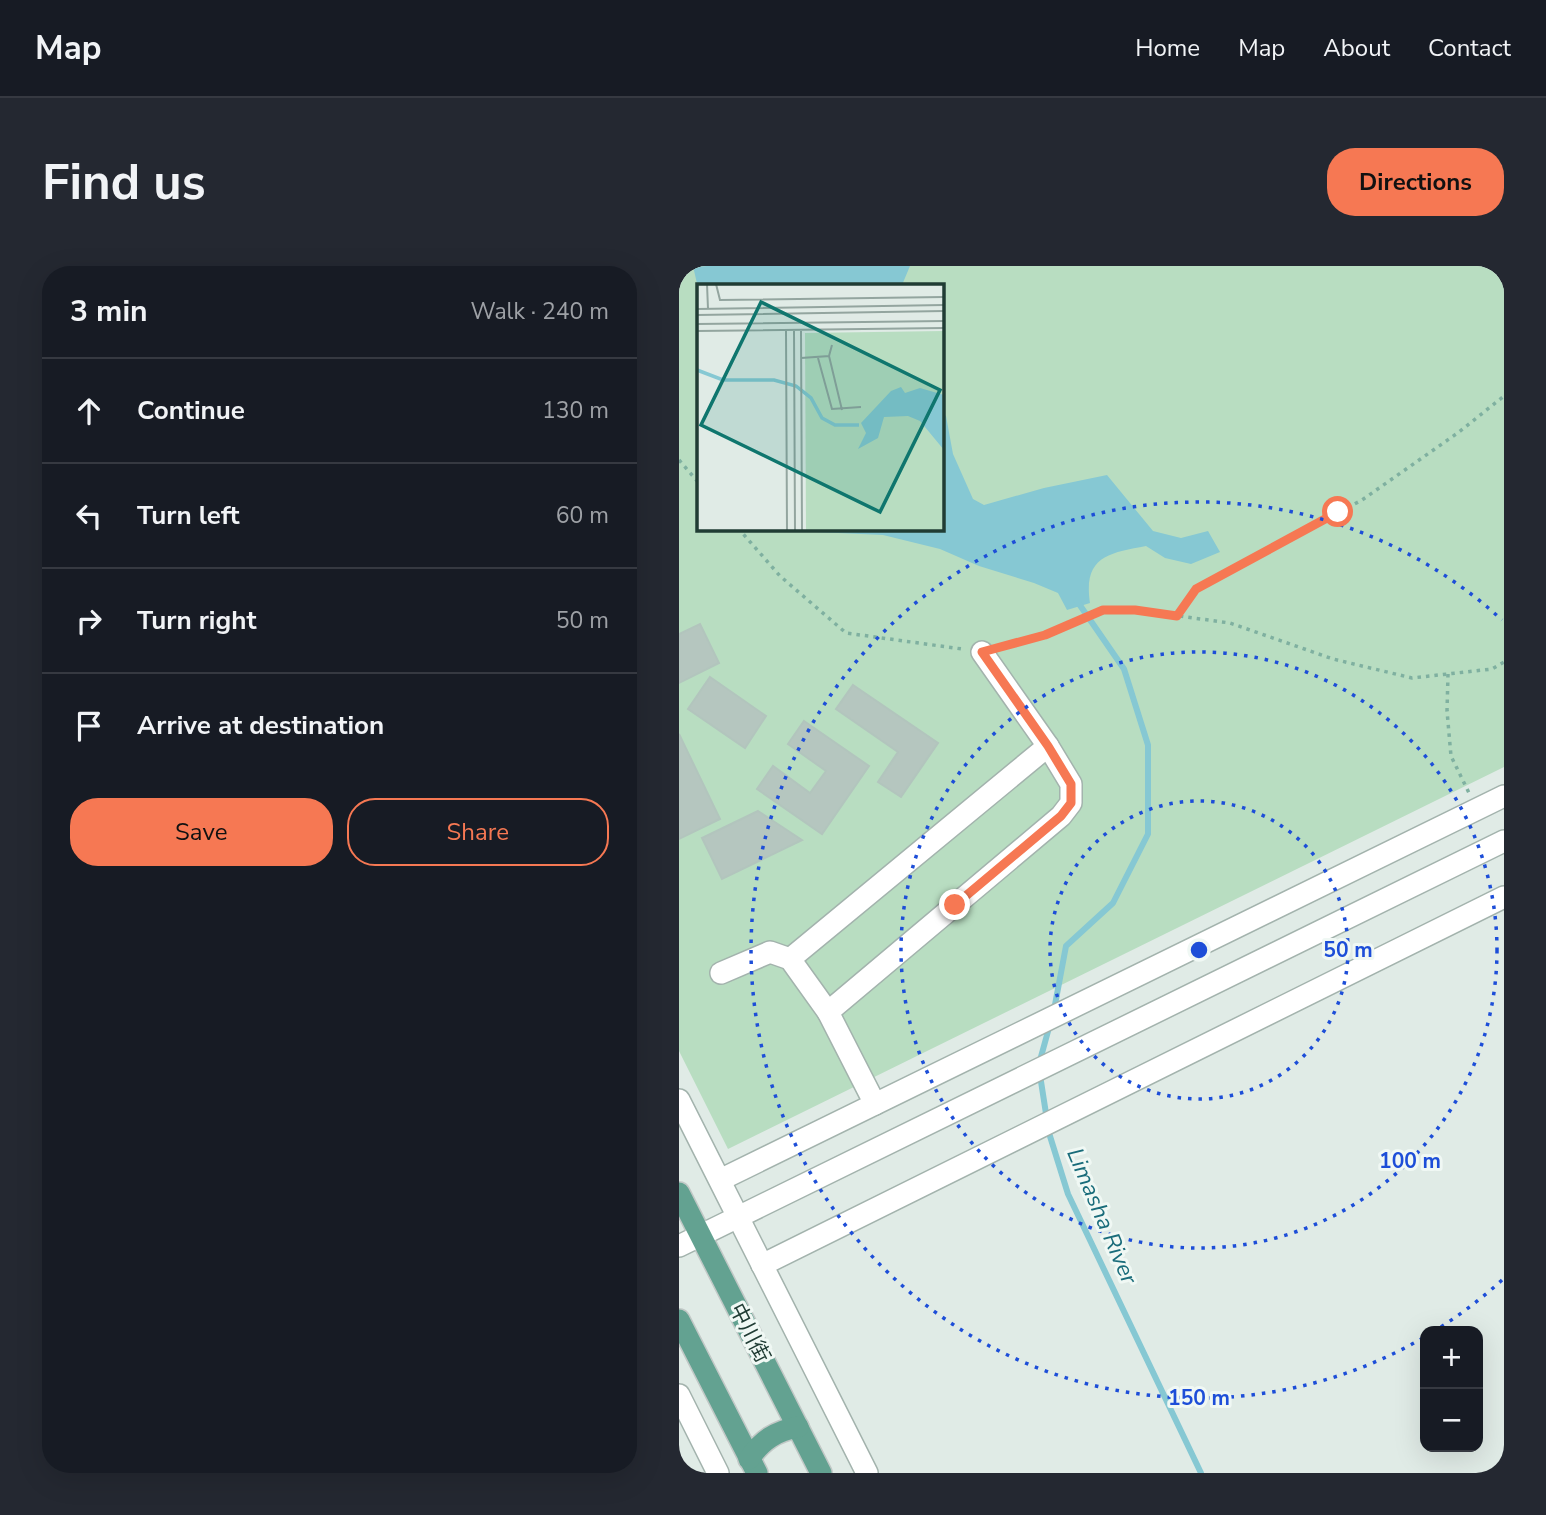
<!DOCTYPE html>
<meta charset="utf-8">
<style>
body{margin:0;font-family:"Nunito Sans","Noto Sans SC",sans-serif;background:#242831;color:#f1f3f6}
.controls{position:absolute;right:21px;bottom:21px;display:grid;overflow:hidden;border-radius:14px;box-shadow:0 7px 28px #0002}
.controls button{width:63px;height:63px;display:grid;place-items:center;padding:0;border:0;border-bottom:2px solid #363941;background:#171b24;color:#f1f3f6;font:35px sans-serif}
.stop{position:absolute;width:21px;height:21px;margin:-16px;border:5px solid #f67853;border-radius:50%;background:#fff}
.stop.end{background:#f67853;border-color:#fff;box-shadow:0 2px 7px #0008}
.list{margin:0;padding:0;list-style:none}
h2{display:flex;justify-content:space-between;align-items:center;height:91px;margin:0;padding:0 28px;font-size:30px}
h2 small{font-size:23px;font-weight:400;color:#9ea1a6}
.list li{display:grid;grid-template-columns:46px 1fr auto;gap:21px;align-items:center;box-sizing:border-box;height:105px;padding:0 28px;border-top:2px solid #363941}
.list b{display:block;font-size:26px;white-space:nowrap}
.list em{font-size:23px;font-style:normal;color:#9ea1a6}
.actions{display:flex;gap:14px;padding:21px 28px}
.actions a{flex:1;padding:16px 0;border:2px solid #f67853;border-radius:28px;text-align:center;font-size:24px;color:#f67853}
.actions .main{background:#f67853;color:#111}
.icon{flex:none;width:38px;height:38px;fill:none;stroke:currentColor;stroke-width:2;stroke-linecap:round;stroke-linejoin:round}
.map{position:relative;flex:none;width:825px;height:1207px;overflow:hidden;border-radius:28px}
header{display:flex;align-items:center;gap:42px;box-sizing:border-box;height:98px;padding:0 35px;background:#171b24;border-bottom:2px solid #363941}
header strong{font-size:33px}
nav{display:flex;gap:38px;margin-inline-start:auto;font-size:24px}
.intro{display:flex;align-items:center;justify-content:space-between;box-sizing:border-box;height:168px;padding:0 42px}
h1{margin:0;font-size:49px}
.button{padding:18px 32px;border-radius:28px;background:#f67853;color:#111;font-size:24px;font-weight:700}
main{display:flex;gap:42px;padding:0 42px}
aside{flex:1;background:#171b24;border-radius:28px;box-shadow:0 7px 28px #0002}
.map>svg:first-child{display:block}
.green{fill:#b8ddc1;fill-rule:evenodd}
.water{fill:#86c8d3}
.lines{fill:none;stroke-linecap:round;stroke-linejoin:round}
.stream{stroke:#86c8d3;stroke-width:6}
.building{fill:#b5c6bf;stroke:#b2c5bd;stroke-width:2}
.minor-casing{stroke:#a3b3ad;stroke-width:24}
.major-casing{stroke:#c1c8c6;stroke-width:24}
.path{stroke:#7fb0a0;stroke-width:3.5;stroke-dasharray:3.5 5;stroke-linecap:butt}
.minor{stroke:#fff;stroke-width:21}
.major{stroke:#63a291;stroke-width:21}
.route{stroke:#f67853;stroke-width:9}
.ring{fill:none;stroke:#1d4ed8;stroke-width:3.5;stroke-dasharray:3.5 7}
.labels{text-anchor:middle;dominant-baseline:central;stroke-width:6;stroke-linejoin:round;paint-order:stroke}
.street-label{font-size:21px;fill:#203c34;stroke:#f0f8f4}
.water-label{font-size:23px;font-style:italic;fill:#196c7a;stroke:#f0f8f4}
.inset-river{fill:none;stroke:#86c8d3;stroke-width:3.5}
.inset-road{fill:none;stroke:#93a59f;stroke-width:2}
.view{fill:#0f766e;fill-opacity:0.15;stroke:#0f766e;stroke-width:3.5}
.inset-edge{fill:none;stroke:#203c34;stroke-width:3.5}
.centre{fill:#1d4ed8;stroke:#f0f8f4;stroke-width:3.5}
.ring-label{font-size:21px;text-anchor:middle;font-weight:bold;fill:#1d4ed8;stroke:#f0f8f4;stroke-width:6;stroke-linejoin:round;paint-order:stroke}
</style>
<header>
<strong>Map</strong>
<nav><a>Home</a><a>Map</a><a>About</a><a>Contact</a></nav>
</header>
<div class="intro"><h1>Find us</h1><a class="button">Directions</a></div>
<main>
<aside>
<h2>3 min<small>Walk · 240 m</small></h2>
<ul class="list">
<li><svg class="icon" aria-label="ahead" viewBox="0 0 24 24"><path d="M12 20V5M6 11l6-6 6 6"/></svg><div><b>Continue</b></div><em>130 m</em></li>
<li><svg class="icon" aria-label="left" viewBox="0 0 24 24"><path d="M17 20v-9H6M10 6l-5 5 5 5"/></svg><div><b>Turn left</b></div><em>60 m</em></li>
<li><svg class="icon" aria-label="right" viewBox="0 0 24 24"><path d="M7 20v-9h11M14 6l5 5-5 5"/></svg><div><b>Turn right</b></div><em>50 m</em></li>
<li><svg class="icon" aria-label="arrive" viewBox="0 0 24 24"><path d="M6 21V4h12l-3 4 3 4H6"/></svg><div><b>Arrive at destination</b></div></li>
</ul>
<div class="actions"><a class="main">Save</a><a>Share</a></div>
</aside>
<div class="map">
<svg width="825" height="1207" viewBox="0 0 825 1207">
<rect width="100%" height="100%" fill="#e0ebe6"/>
<!-- green -->
<path class="green" d="M0 0H825V501L49 883 0 785ZM19 19H262V262H19Z"/>
<!-- water -->
<g class="water">
<polygon points="14,0 231,0 223,19 19,19 19,22"/>
<path d="M263 147 267 150 274 188 294 233 305 239 365 222 428 209 474 265 502 272 529 265 541 286 512 298 486 292 467 280C429 287 404 291 411 337L388 344 379 327 355 317 300 300 261 283 204 269 137 266 134 263 262 262Z"/>
</g>
<g class="lines">
<!-- stream -->
<g class="stream">
<polyline points="375,744 387,680 434,637 469,568 469,479 445,403 398,335"/>
<polyline points="360,798 371,758"/>
<polyline points="361,809 370,867 389,928 522,1207"/>
</g>
</g>
<!-- building -->
<g class="building">
<polygon points="21,358 40,397 0,417 0,368"/>
<polygon points="31,411 87,450 66,482 9,443"/>
<polygon points="174,419 259,477 222,531 199,516 219,486 157,443"/>
<polygon points="125,455 190,500 143,568 78,523 94,500 131,527 147,505 109,478"/>
<polygon points="0,468 41,553 0,573"/>
<polygon points="79,545 123,574 43,613 23,572"/>
</g>
<g class="lines">
<!-- minor casing -->
<g class="minor-casing">
<g id="minor">
<polyline points="111,693 369,480"/>
<polyline points="42,707 91,686 111,693 149,746 196,838"/>
<polyline points="149,746 382,550 392,537 392,518 369,480 303,386"/>
<polyline points="0,834 188,1207"/>
<polyline points="41,914 825,530"/>
<polyline points="0,980 825,575"/>
<polyline points="83,999 825,631"/>
<polyline points="0,1129 39,1207"/>
</g>
</g>
<!-- major casing -->
<g class="major-casing">
<g id="major">
<polyline points="0,927 142,1207"/>
<polyline points="0,1054 78,1207"/>
<path d="M70 1193C83 1174 97 1165 119 1161"/>
</g>
</g>
<!-- path -->
<g class="path">
<polyline points="0,194 19,216"/>
<polyline points="59,262 101,310 167,367 283,383"/>
<polyline points="498,349 517,323 683,234 780,166 825,130"/>
<polyline points="321,381 366,369 424,344 456,344 551,357 654,393 733,412 813,403 825,396"/>
<polyline points="769,408 768,445 772,490 790,527"/>
</g>
<!-- minor -->
<use href="#minor" class="minor"/>
<!-- major -->
<use href="#major" class="major"/>
</g>
<g class="lines">
<!-- route -->
<polyline class="route" points="276,639 382,550 392,537 392,518 369,480 303,386 366,369 424,344 456,344 498,350 517,323 659,246"/>
</g>
<!-- distance rings -->
<g class="ring">
<circle cx="520" cy="684" r="149"/>
<circle cx="520" cy="684" r="298"/>
<path d="M823 1014A448 448 0 0 1 757 1064M744 1072A448 448 0 1 1 823 354"/>
</g>
<g class="labels">
<!-- street labels -->
<g class="street-label">
<text transform="translate(71 1067) rotate(63)">中川街</text>
</g>
<!-- water labels -->
<g class="water-label">
<text transform="translate(423 950) rotate(67)">Limasha River</text>
</g>
</g>
<!-- overview -->
<g transform="translate(18 18)">
<rect width="247" height="247" fill="#e0ebe6"/>
<path d="M247 47V246H109L108 49Z" fill="#b8ddc1"/>
<path d="M204 103 208 109 223 104 247 111V166L223 137 211 132 187 133 181 154 161 165 169 149 164 139 194 107Z" fill="#86c8d3"/>
<path class="inset-river" d="M0 86 26 96H77L99 102 114 114 125 134 138 141H162"/>
<path class="inset-road" d="M10 0 11 25M19 0 23 16 247 13M0 25 247 21M0 31 247 27M0 40 247 37M97 45 98 246M89 46 90 246M104 46 105 246M0 47 247 44M132 72 145 126M104 74 132 72 135 61M121 74 135 125 164 123"/>
<path class="view" d="M64 18 243 106 183 228 4 141Z"/>
<rect width="247" height="247" class="inset-edge"/>
</g>
<circle cx="520" cy="684" r="10" class="centre"/>
<g class="ring-label">
<text x="669" y="691">50 m</text>
<text x="731" y="902">100 m</text>
<text x="520" y="1139">150 m</text>
</g>
</svg>
<div class="controls">
<button>+</button>
<button>−</button>
</div>
<div class="stop" style="left:659px;top:246px"></div>
<div class="stop end" style="left:276px;top:639px"></div>
</div>
</main>
